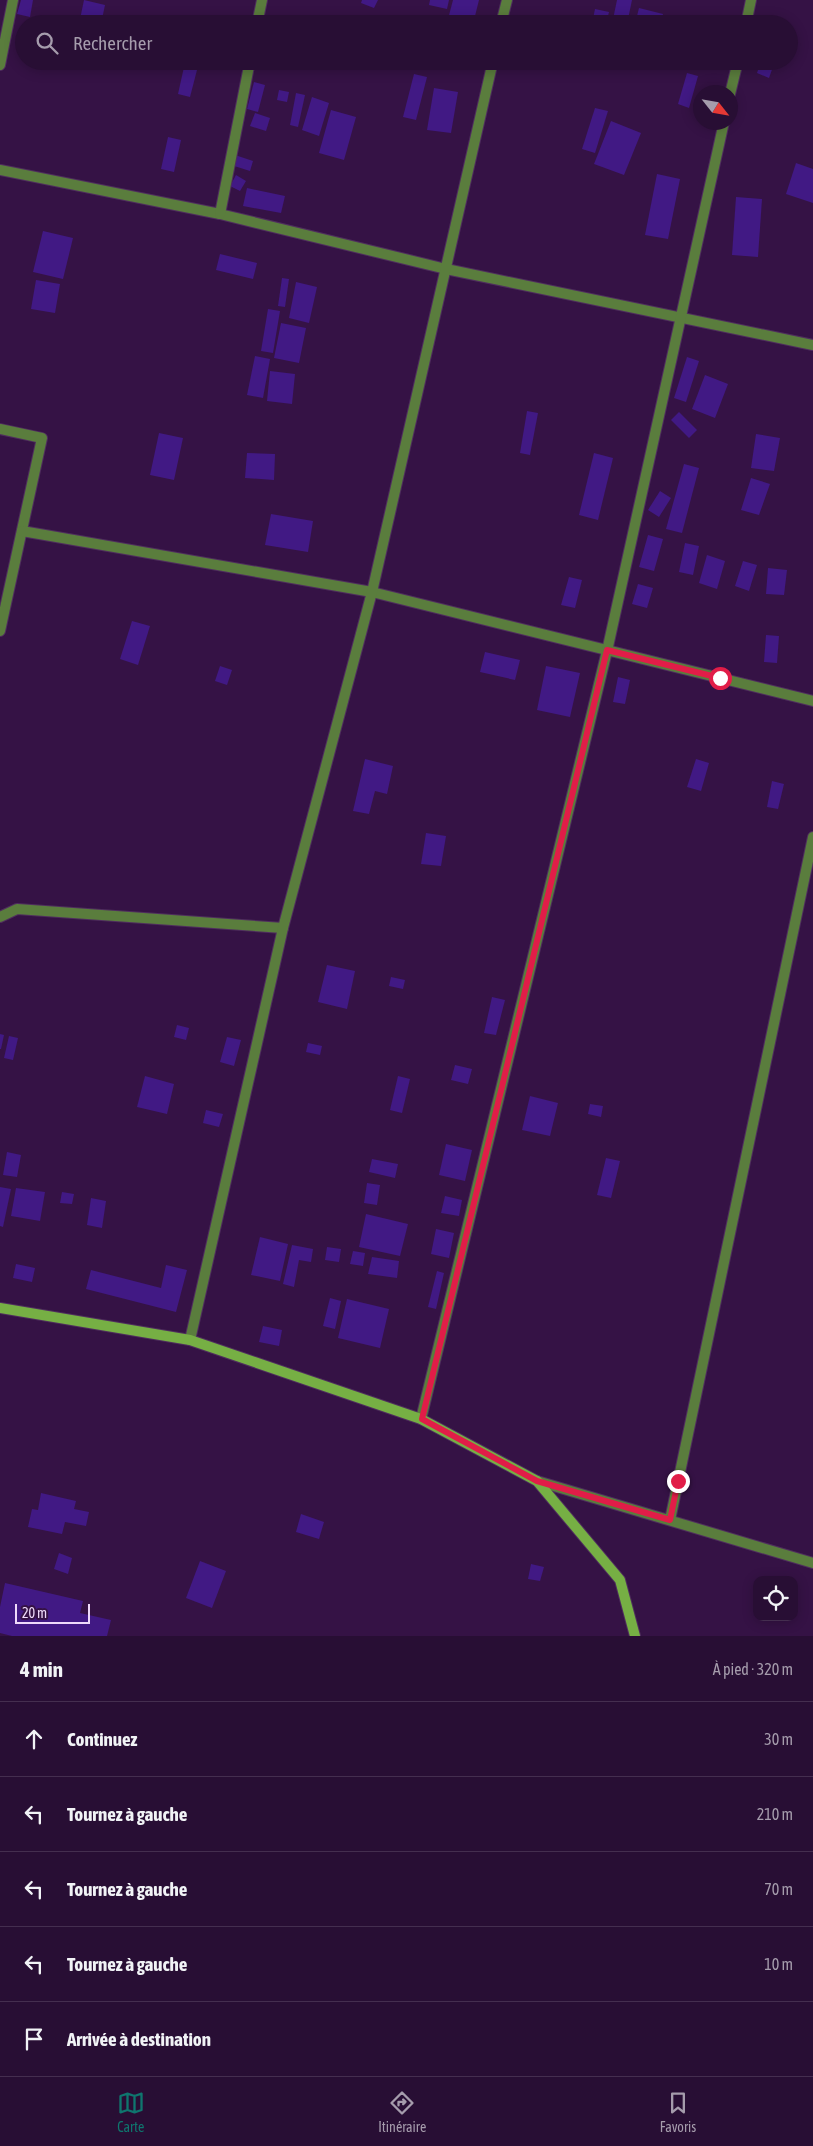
<!DOCTYPE html>
<html lang="fr">
<meta charset="utf-8">
<style>
body{margin:0;font-family:"Asap Condensed",sans-serif;background:#30173c;color:#f1f3f6}
.controls{position:absolute;right:15px;bottom:15px;display:grid;overflow:hidden;border-radius:10px;box-shadow:0 2px 12px #0003}
.controls button{width:45px;height:45px;display:grid;place-items:center;padding:0;border:0;border-bottom:1px solid #442e4f;background:#280e34;color:#f1f3f6;font:25px sans-serif}
.compass{position:absolute;left:693px;top:85px;width:45px;height:45px;border-radius:50%;background:#280e34;box-shadow:0 2px 12px #0003;rotate:121deg}
.scale{position:absolute;left:15px;bottom:12px;width:75px;box-sizing:border-box;padding-left:5px;border:2px solid #eedafa;border-top:0;font-size:14px;line-height:18px;white-space:nowrap;color:#eedafa;-webkit-text-stroke:4px #351245;paint-order:stroke}
.stop{position:absolute;width:15px;height:15px;margin:-11px;border:4px solid #e11d48;border-radius:50%;background:#fff}
.stop.end{background:#e11d48;border-color:#fff;box-shadow:0 1px 5px #0008}
.list{margin:0;padding:0;list-style:none}
h2{display:flex;justify-content:space-between;align-items:center;height:65px;margin:0;padding:0 20px;font-size:21px}
h2 small{font-size:16px;font-weight:400;color:#a59cac}
.list li{display:grid;grid-template-columns:32px 1fr auto;gap:15px;align-items:center;box-sizing:border-box;height:75px;padding:0 20px;border-top:1px solid #442e4f}
.list b{display:block;font-size:19px;white-space:nowrap}
.list em{font-size:16px;font-style:normal;color:#a59cac}
.icon{flex:none;width:28px;height:28px;fill:none;stroke:currentColor;stroke-width:2;stroke-linecap:round;stroke-linejoin:round}
.map{position:relative;flex:none;width:813px;height:1636px;overflow:hidden}
.search{position:absolute;background:#280e34;box-shadow:0 2px 12px #0003;left:15px;right:15px;top:15px;height:55px;display:flex;align-items:center;gap:12px;box-sizing:border-box;padding:0 18px;border-radius:28px;color:#a59cac;font-size:19px}
.sheet{height:440px;background:#280e34}
nav{display:flex;justify-content:space-around;align-items:center;box-sizing:border-box;height:70px;border-top:1px solid #442e4f;background:#280e34;font-size:14px;color:#a59cac}
nav a{display:grid;justify-items:center;gap:2px}
nav .on{color:#0f766e}
.map>svg:first-child{display:block}
.building{fill:#411984}
.lines{fill:none;stroke-linecap:round;stroke-linejoin:round}
.street-casing{stroke:#4f2e5e;stroke-width:12}
.secondary-casing{stroke:#4f2e5e;stroke-width:12}
.street{stroke:#5a7d3d;stroke-width:10}
.secondary{stroke:#76af44;stroke-width:10}
.route{stroke:#e11d48;stroke-width:6}
</style>
<div class="map">
<svg width="813" height="1636" viewBox="0 0 813 1636">
<rect width="100%" height="100%" fill="#351245"/>
<!-- building -->
<g class="building">
<polygon points="21,0 33,0 30,17 17,14"/>
<polygon points="84,0 105,5 101,24 79,24"/>
<polygon points="362,0 378,0 374,8 361,3"/>
<polygon points="430,0 449,0 447,9 429,5"/>
<polygon points="453,0 479,0 473,24 448,19"/>
<polygon points="617,0 632,0 627,24 612,24"/>
<polygon points="639,8 663,14 661,24 635,24"/>
<polygon points="595,9 609,12 606,24 592,24"/>
<polygon points="37,18 55,23 55,24 35,24"/>
<polygon points="761,61 775,61 769,78 757,73"/>
<polygon points="184,67 197,70 190,97 178,94"/>
<polygon points="687,73 698,76 689,108 678,104"/>
<polygon points="414,74 427,77 416,120 403,117"/>
<polygon points="254,82 265,85 258,112 247,109"/>
<polygon points="434,88 458,92 451,133 427,130"/>
<polygon points="279,90 289,92 287,102 277,100"/>
<polygon points="296,93 305,95 298,127 290,125"/>
<polygon points="312,97 329,103 319,136 302,130"/>
<polygon points="595,108 608,111 595,153 582,149"/>
<polygon points="331,110 356,117 344,160 319,153"/>
<polygon points="255,113 270,118 266,131 250,126"/>
<polygon points="611,121 641,133 624,175 594,164"/>
<polygon points="168,137 181,140 174,172 161,169"/>
<polygon points="235,155 253,161 250,171 231,165"/>
<polygon points="796,163 813,169 813,203 786,194"/>
<polygon points="657,174 680,179 668,239 645,235"/>
<polygon points="236,175 246,181 240,191 230,186"/>
<polygon points="247,188 285,196 281,213 243,206"/>
<polygon points="736,197 762,199 758,257 732,255"/>
<polygon points="43,231 73,238 63,279 33,272"/>
<polygon points="220,254 257,263 253,279 216,270"/>
<polygon points="282,278 289,279 285,307 278,306"/>
<polygon points="36,280 60,284 55,313 31,309"/>
<polygon points="296,282 317,287 309,323 289,318"/>
<polygon points="268,309 280,311 273,353 261,351"/>
<polygon points="281,323 306,328 299,363 274,358"/>
<polygon points="255,356 270,359 263,398 247,395"/>
<polygon points="687,357 699,361 686,402 674,398"/>
<polygon points="270,371 295,374 292,404 267,401"/>
<polygon points="705,375 728,384 715,418 692,409"/>
<polygon points="527,411 538,413 530,455 520,453"/>
<polygon points="679,412 697,430 689,438 671,420"/>
<polygon points="159,433 183,438 174,480 150,475"/>
<polygon points="756,434 780,438 774,471 751,468"/>
<polygon points="247,453 275,454 274,480 245,478"/>
<polygon points="594,453 613,458 598,520 579,515"/>
<polygon points="684,464 699,468 682,533 666,529"/>
<polygon points="751,478 770,484 759,515 741,510"/>
<polygon points="660,491 671,498 659,517 648,510"/>
<polygon points="271,514 313,521 308,552 265,545"/>
<polygon points="648,535 663,539 654,571 639,567"/>
<polygon points="685,543 699,546 693,575 679,572"/>
<polygon points="707,555 725,561 717,589 699,583"/>
<polygon points="743,561 757,565 749,591 735,586"/>
<polygon points="768,568 787,570 784,595 766,594"/>
<polygon points="569,577 582,580 575,608 561,605"/>
<polygon points="638,584 653,588 647,608 632,604"/>
<polygon points="132,621 150,626 138,665 120,659"/>
<polygon points="766,635 779,636 777,663 764,662"/>
<polygon points="485,652 520,660 515,680 480,672"/>
<polygon points="220,666 232,670 227,685 215,681"/>
<polygon points="546,666 580,673 570,717 537,710"/>
<polygon points="618,677 630,680 625,704 613,702"/>
<polygon points="365,759 393,766 387,794 375,791 369,814 353,811"/>
<polygon points="696,759 709,763 701,791 687,787"/>
<polygon points="772,781 784,784 778,809 767,807"/>
<polygon points="426,833 446,836 441,866 421,864"/>
<polygon points="327,965 355,971 347,1009 318,1002"/>
<polygon points="391,977 405,980 403,989 389,986"/>
<polygon points="492,997 505,1000 496,1035 484,1033"/>
<polygon points="177,1025 189,1028 186,1040 174,1037"/>
<polygon points="0,1034 4,1035 1,1049 0,1049"/>
<polygon points="9,1036 18,1038 13,1060 4,1058"/>
<polygon points="227,1037 241,1040 234,1066 220,1062"/>
<polygon points="308,1043 322,1046 320,1055 306,1052"/>
<polygon points="455,1065 472,1069 468,1084 451,1080"/>
<polygon points="145,1076 174,1084 167,1114 137,1107"/>
<polygon points="398,1076 410,1079 402,1113 390,1110"/>
<polygon points="530,1096 558,1103 550,1136 522,1130"/>
<polygon points="590,1104 603,1106 601,1117 588,1114"/>
<polygon points="206,1110 223,1114 219,1127 203,1123"/>
<polygon points="446,1144 472,1150 465,1181 439,1175"/>
<polygon points="7,1152 21,1155 17,1177 3,1175"/>
<polygon points="606,1158 620,1161 611,1198 597,1195"/>
<polygon points="372,1159 398,1164 395,1178 369,1172"/>
<polygon points="367,1183 380,1185 377,1205 364,1203"/>
<polygon points="0,1187 11,1189 3,1227 0,1226"/>
<polygon points="16,1188 45,1192 40,1221 11,1216"/>
<polygon points="62,1192 74,1194 72,1204 60,1203"/>
<polygon points="445,1196 462,1200 459,1216 441,1213"/>
<polygon points="91,1198 106,1201 102,1228 87,1225"/>
<polygon points="366,1214 408,1224 400,1256 359,1247"/>
<polygon points="436,1229 454,1233 449,1258 431,1254"/>
<polygon points="260,1237 288,1244 280,1281 251,1275"/>
<polygon points="292,1245 313,1249 311,1262 299,1260 294,1287 283,1284"/>
<polygon points="327,1247 341,1249 339,1262 325,1260"/>
<polygon points="353,1251 365,1253 363,1266 350,1264"/>
<polygon points="372,1257 399,1261 397,1278 368,1274"/>
<polygon points="16,1264 35,1268 32,1282 13,1278"/>
<polygon points="166,1265 187,1270 176,1312 86,1289 91,1270 161,1288"/>
<polygon points="437,1271 444,1273 436,1309 428,1307"/>
<polygon points="330,1298 341,1301 335,1329 323,1326"/>
<polygon points="347,1299 389,1309 380,1348 338,1338"/>
<polygon points="263,1326 282,1330 279,1346 259,1342"/>
<polygon points="41,1493 76,1501 74,1509 89,1512 86,1526 65,1522 62,1534 28,1527 32,1509 38,1510"/>
<polygon points="301,1514 324,1522 319,1539 296,1532"/>
<polygon points="59,1553 72,1558 68,1574 54,1569"/>
<polygon points="200,1561 226,1571 212,1608 186,1598"/>
<polygon points="531,1564 544,1567 540,1581 528,1579"/>
<polygon points="5,1583 83,1601 80,1613 111,1620 107,1636 12,1636 0,1633 0,1607"/>
</g>
<g class="lines">
<!-- street casing -->
<g class="street-casing">
<g id="street">
<polyline points="257,24 262,0"/>
<polyline points="501,24 507,0"/>
<polyline points="746,24 751,0"/>
<polyline points="0,65 13,0"/>
<polyline points="730,94 738,61"/>
<polyline points="0,170 220,214 446,269 813,345"/>
<polyline points="220,214 250,61"/>
<polyline points="0,429 42,438 0,631"/>
<polyline points="22,531 372,592 813,701"/>
<polyline points="0,917 17,909 283,928"/>
<polyline points="190,1340 283,928 372,592 493,61"/>
<polyline points="421,1419 607,651 724,122"/>
<polyline points="537,1481 813,1563"/>
<polyline points="670,1520 813,837"/>
</g>
</g>
<!-- secondary casing -->
<g class="secondary-casing">
<polyline id="secondary" points="0,1308 190,1340 421,1419 537,1481 620,1580 635,1636"/>
</g>
<!-- street -->
<use href="#street" class="street"/>
<!-- secondary -->
<use href="#secondary" class="secondary"/>
</g>
<g class="lines">
<!-- route -->
<polyline class="route" points="678,1481 670,1520 537,1481 422,1419 607,650 720,678"/>
</g>
</svg>
<div class="controls">
<button><svg class="icon" aria-label="locate" viewBox="0 0 24 24"><circle cx="12" cy="12" r="6"/><path d="M12 2v4M12 18v4M2 12h4M18 12h4"/></svg></button>
</div>
<svg class="compass" viewBox="-18 -18 36 36"><path d="M0-13l5 13h-10z" fill="#e53935"/><path d="M0 13l5-13h-10z" fill="#a59cac"/></svg>
<div class="scale">20 m</div>
<div class="stop" style="left:720px;top:678px"></div>
<div class="stop end" style="left:678px;top:1481px"></div>
<div class="search"><svg class="icon" aria-label="search" viewBox="0 0 24 24"><circle cx="10" cy="10" r="6"/><path d="M15 15l6 6"/></svg>Rechercher</div>
</div>
<section class="sheet">
<h2>4 min<small>À pied · 320 m</small></h2>
<ul class="list">
<li><svg class="icon" aria-label="ahead" viewBox="0 0 24 24"><path d="M12 20V5M6 11l6-6 6 6"/></svg><div><b>Continuez</b></div><em>30 m</em></li>
<li><svg class="icon" aria-label="left" viewBox="0 0 24 24"><path d="M17 20v-9H6M10 6l-5 5 5 5"/></svg><div><b>Tournez à gauche</b></div><em>210 m</em></li>
<li><svg class="icon" aria-label="left" viewBox="0 0 24 24"><path d="M17 20v-9H6M10 6l-5 5 5 5"/></svg><div><b>Tournez à gauche</b></div><em>70 m</em></li>
<li><svg class="icon" aria-label="left" viewBox="0 0 24 24"><path d="M17 20v-9H6M10 6l-5 5 5 5"/></svg><div><b>Tournez à gauche</b></div><em>10 m</em></li>
<li><svg class="icon" aria-label="arrive" viewBox="0 0 24 24"><path d="M6 21V4h12l-3 4 3 4H6"/></svg><div><b>Arrivée à destination</b></div></li>
</ul>
</section>
<nav>
<a class="on"><svg class="icon" aria-label="map" viewBox="0 0 24 24"><path d="M3 6l6-2 6 2 6-2v14l-6 2-6-2-6 2zM9 4v14M15 6v14"/></svg>Carte</a>
<a><svg class="icon" aria-label="directions" viewBox="0 0 24 24"><path d="M12 3l9 9-9 9-9-9zM9 14v-3h6M13 9l2 2-2 2"/></svg>Itinéraire</a>
<a><svg class="icon" aria-label="saved" viewBox="0 0 24 24"><path d="M7 4h10v16l-5-4-5 4z"/></svg>Favoris</a>
</nav>
